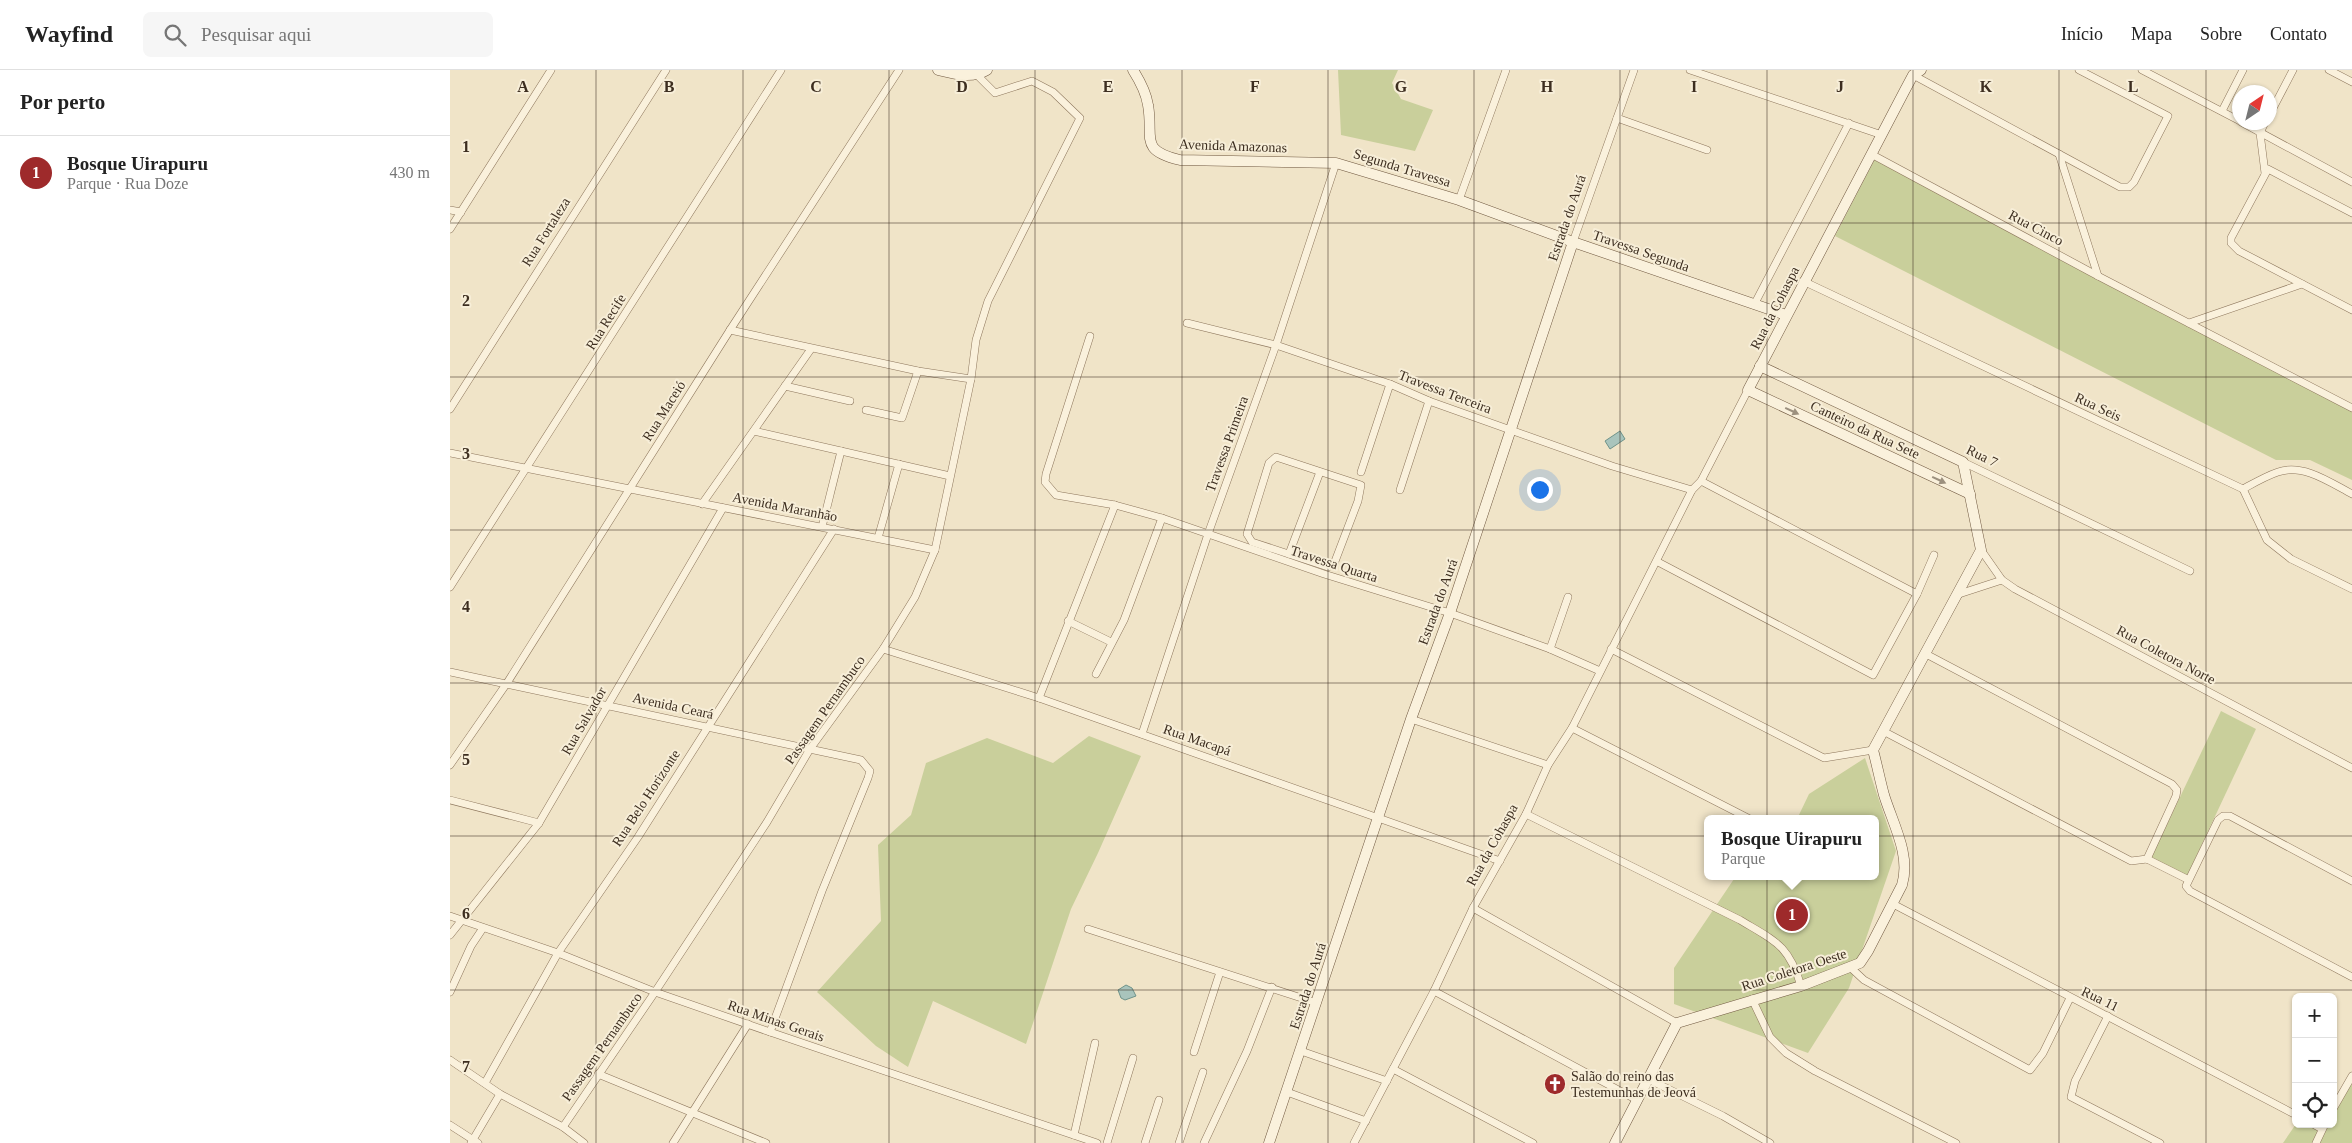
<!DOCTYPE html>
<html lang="pt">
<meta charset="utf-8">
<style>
body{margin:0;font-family:"Times New Roman",serif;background:#f6f6f6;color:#222}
.controls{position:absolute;right:15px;bottom:15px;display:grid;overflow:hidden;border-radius:8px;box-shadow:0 1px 4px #0004}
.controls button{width:45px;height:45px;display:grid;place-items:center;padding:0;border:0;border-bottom:1px solid #e0e0e0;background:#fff;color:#222;font:25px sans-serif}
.compass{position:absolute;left:1782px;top:15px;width:45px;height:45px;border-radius:50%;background:#fff;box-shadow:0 1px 4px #0004;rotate:35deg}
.you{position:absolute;left:1089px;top:419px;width:18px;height:18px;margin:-12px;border:4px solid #fff;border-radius:50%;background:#1a73e8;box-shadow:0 0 0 8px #1a73e833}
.badge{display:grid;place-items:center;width:32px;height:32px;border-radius:50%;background:#9e2a2b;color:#fff;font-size:16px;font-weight:700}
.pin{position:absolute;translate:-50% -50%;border:2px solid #fff;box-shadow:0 1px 5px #0006}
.popup{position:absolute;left:1254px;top:745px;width:175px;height:65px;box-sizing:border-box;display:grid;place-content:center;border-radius:8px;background:#fff;filter:drop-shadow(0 1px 4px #0005);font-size:16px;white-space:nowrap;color:#767676}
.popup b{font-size:19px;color:#222}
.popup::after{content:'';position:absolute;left:50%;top:100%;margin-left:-10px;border:10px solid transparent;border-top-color:#fff}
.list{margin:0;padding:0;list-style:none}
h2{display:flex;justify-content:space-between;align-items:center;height:65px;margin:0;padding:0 20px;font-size:21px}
h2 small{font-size:16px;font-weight:400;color:#767676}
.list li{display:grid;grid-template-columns:32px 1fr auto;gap:15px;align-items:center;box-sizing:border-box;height:75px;padding:0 20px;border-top:1px solid #e0e0e0}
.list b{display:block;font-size:19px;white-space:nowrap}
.list p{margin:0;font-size:16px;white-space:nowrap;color:#767676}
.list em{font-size:16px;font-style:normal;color:#767676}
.icon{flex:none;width:28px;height:28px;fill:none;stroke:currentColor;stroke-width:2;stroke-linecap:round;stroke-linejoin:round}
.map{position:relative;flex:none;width:1902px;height:1073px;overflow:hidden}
header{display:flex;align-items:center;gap:30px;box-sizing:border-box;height:70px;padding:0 25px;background:#fff;border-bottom:1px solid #e0e0e0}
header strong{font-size:24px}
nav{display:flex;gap:28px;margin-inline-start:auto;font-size:18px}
.search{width:350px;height:45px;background:#f6f6f6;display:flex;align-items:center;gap:12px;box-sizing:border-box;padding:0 18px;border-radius:8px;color:#767676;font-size:19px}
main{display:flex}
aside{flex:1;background:#fff}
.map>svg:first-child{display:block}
.green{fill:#c9cf9b}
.water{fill:#a9c4bc;stroke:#6f938a}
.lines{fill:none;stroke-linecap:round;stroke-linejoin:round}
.street-casing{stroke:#8d765c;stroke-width:8}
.secondary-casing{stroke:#6f573f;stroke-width:11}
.street{stroke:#faf1dc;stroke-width:7}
.secondary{stroke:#faf1dc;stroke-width:10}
.oneway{fill:#9c907e}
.grid{fill:none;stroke:#3d2e20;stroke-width:1;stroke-opacity:0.55}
.labels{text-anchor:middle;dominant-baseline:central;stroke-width:4;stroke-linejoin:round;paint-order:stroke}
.street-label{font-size:14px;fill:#3d2e20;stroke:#f7eed8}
.poi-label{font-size:14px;fill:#3d2e20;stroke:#f7eed8;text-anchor:start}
.grid-label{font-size:16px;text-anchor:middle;font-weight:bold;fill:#3d2e20;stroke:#f7eed8;stroke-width:4;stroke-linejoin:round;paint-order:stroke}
</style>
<header>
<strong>Wayfind</strong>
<div class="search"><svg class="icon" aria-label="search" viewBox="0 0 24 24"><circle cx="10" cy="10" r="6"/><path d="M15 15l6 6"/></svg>Pesquisar aqui</div>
<nav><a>Início</a><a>Mapa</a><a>Sobre</a><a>Contato</a></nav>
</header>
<main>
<aside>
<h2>Por perto<small></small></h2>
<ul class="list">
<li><span class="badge">1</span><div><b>Bosque Uirapuru</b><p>Parque · Rua Doze</p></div><em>430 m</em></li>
</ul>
</aside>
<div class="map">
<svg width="1902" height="1073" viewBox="0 0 1902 1073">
<rect width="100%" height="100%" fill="#f0e4c8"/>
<!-- green -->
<g class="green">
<polygon points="888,0 948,0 942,13 951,29 983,40 965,81 891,65"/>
<polygon points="1427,85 1902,341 1902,410 1860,390 1826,390 1385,166"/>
<polygon points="1771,641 1806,659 1737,806 1701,788"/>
<polygon points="639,666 691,686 648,783 621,839 576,974 483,931 458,997 426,976 367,922 431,851 428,775 461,745 476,693 537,668 603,693"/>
<polygon points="1415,688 1446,781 1399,918 1358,983 1224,934 1224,898 1286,806 1426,806 1426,749 1347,749 1359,724"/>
<polygon points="1902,1014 1902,1073 1833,1073 1846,1054 1883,1054 1883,1032 1893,1027"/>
</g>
<!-- water -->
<g class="water">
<polygon points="1170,361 1175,369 1160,379 1155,371"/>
<polygon points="676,915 682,918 686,926 675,930 671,928 668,920"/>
</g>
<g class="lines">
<!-- street casing -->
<g class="street-casing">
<g id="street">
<polyline points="1240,0 1432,65"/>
<polyline points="1692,0 1790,51"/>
<polyline points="1879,0 1902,12"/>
<polyline points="1463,5 1670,117 1679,117 1684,112 1718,46 1629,0"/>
<polyline points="1772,41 1793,0"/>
<polyline points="1820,44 1843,0"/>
<polyline points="1167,48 1257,80"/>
<polyline points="1791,52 1902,112"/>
<polyline points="1815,52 1810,63 1815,103"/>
<polyline points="1421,84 1648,206 1902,338"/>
<polyline points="1609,84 1648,206"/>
<polyline points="1009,130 1056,0"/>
<polyline points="0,140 11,142"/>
<polyline points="1902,143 1818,99 1781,168 1781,173 1789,181 1902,240"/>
<polyline points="0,159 101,0"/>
<polyline points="1123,172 1184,0"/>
<polyline points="1353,211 1793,419 1817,470 1841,489 1902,519"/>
<polyline points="1304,235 1399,53"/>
<polyline points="737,253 826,275 940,314 979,331 1162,396 1242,420"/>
<polyline points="1739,253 1852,214"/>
<polyline points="280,260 468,301 521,309"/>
<polyline points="640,266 596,404 595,412 606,425 665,435 712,448 874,504 1000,543 1100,579 1150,601"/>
<polyline points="335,316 400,331"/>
<polyline points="0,339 216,0"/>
<polyline points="416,340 452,348 468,301"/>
<polyline points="304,361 500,406"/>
<polyline points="0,383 485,480"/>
<polygon points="826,387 911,415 908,431 884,494 878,497 802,472 797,464 819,393"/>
<polyline points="1513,392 1740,501"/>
<polyline points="911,402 940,314"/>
<polyline points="1251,411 1467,524"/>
<path d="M1793 419C1804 413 1816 406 1828 402 1853 393 1881 413 1902 424"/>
<polyline points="950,420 979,331"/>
<polyline points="252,434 361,279"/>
<polyline points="372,457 391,381"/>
<polyline points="428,468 449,394"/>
<polyline points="1531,480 1552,510 1565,519 1902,698"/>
<polyline points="839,484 870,402"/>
<polyline points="1208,492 1423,605 1467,524 1484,485"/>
<polyline points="0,517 331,0"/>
<polyline points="1509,524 1552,510"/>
<polyline points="618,551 661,572"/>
<polyline points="433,579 589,628 1050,791"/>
<polyline points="1100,579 1118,527"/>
<polyline points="1161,579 1374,688 1423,680"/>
<polyline points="1476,584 1722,714 1727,720 1726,726 1697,789"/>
<polyline points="0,602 411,690 420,701 418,708 372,821 320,962"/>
<polyline points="646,604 674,550 712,448"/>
<polyline points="589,628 665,435"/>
<polyline points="961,649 1098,695"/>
<polyline points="1122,658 1300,749"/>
<polyline points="1433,661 1681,791 1697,789"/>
<polyline points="692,664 758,464 826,275 886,93"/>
<polyline points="0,695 57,613 280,260 449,0"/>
<polyline points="0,730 89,753"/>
<path d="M1076 744 1290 850C1325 871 1339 875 1351 916"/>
<polyline points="1697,789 1737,809"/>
<polyline points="1902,811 1780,746 1773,746 1768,750 1736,816 1740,821 1902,907"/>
<polyline points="1443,834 1846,1045"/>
<polyline points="1023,838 1227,953"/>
<polyline points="0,846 108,883 205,922 320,962 647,1073"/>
<polyline points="638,859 867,933"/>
<polyline points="0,865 89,753 273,438"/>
<polyline points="1400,897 1414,910 1580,1000 1593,983 1620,928"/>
<polyline points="984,921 1187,1030"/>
<polyline points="0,922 21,876 33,858"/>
<polyline points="1302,929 1320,967 1336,983 1365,1001 1506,1073"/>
<polyline points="1658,946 1625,1011 1621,1027 1710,1073"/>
<polyline points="851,981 937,1011"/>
<polyline points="744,982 770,902"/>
<polyline points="0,990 50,1024 113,1057 134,1073"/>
<polyline points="943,999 1083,1073"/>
<polyline points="148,1004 316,1073"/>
<polyline points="1198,1009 1273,1046 1320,1073"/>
<polyline points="35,1013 108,883 188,767 384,459"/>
<polyline points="837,1022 916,1051"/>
<polyline points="1883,1039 1902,1006"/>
<polyline points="1863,1054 1872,1059"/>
<polyline points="0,1055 28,1073"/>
<polyline points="113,1057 205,922 317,752 360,679 433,579 465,527 485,480 521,309 526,270 538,231 630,48 603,22 582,11 545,23 527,5"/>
<polyline points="624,1065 645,973"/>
<polyline points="21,1073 50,1024"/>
<polyline points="223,1073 298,954"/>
<polyline points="657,1073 683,988"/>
<polyline points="695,1073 709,1030"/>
<polyline points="729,1073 753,1002"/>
<polyline points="754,1073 797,981 822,917"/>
<polyline points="904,1073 984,921 1023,838 1076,744 1098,695 1122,658 1242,420 1251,411 1298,320"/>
<polyline points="1866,1073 1875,1054"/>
</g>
</g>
<!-- secondary casing -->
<g class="secondary-casing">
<g id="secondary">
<path d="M488 0C504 4 522 9 537 0"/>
<path d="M683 0C690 11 696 22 698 35 704 68 688 80 730 90L886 93 1009 130 1123 172 1336 245"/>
<polyline points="1471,0 1463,5 1455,20 1298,320 1520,424"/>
<polyline points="819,1073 961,649 1000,543 1123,172"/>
<path d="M1165 1073 1227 953 1351 916 1410 893 1418 881 1452 815C1461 785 1443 754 1434 725 1430 710 1427 695 1423 680L1531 480 1513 392 1310 296"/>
</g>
</g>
<!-- street -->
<use href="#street" class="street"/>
<!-- secondary -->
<use href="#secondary" class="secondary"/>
</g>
<!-- one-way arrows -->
<defs><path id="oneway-solid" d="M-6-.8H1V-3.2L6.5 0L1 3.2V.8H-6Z" transform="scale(1.25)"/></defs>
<g class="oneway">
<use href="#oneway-solid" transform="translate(1342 341) rotate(25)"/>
<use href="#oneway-solid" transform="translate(1489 410) rotate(25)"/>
</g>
<!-- grid -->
<path class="grid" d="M146 0V1073M293 0V1073M439 0V1073M585 0V1073M732 0V1073M878 0V1073M1024 0V1073M1170 0V1073M1317 0V1073M1463 0V1073M1609 0V1073M1756 0V1073M0 153H1902M0 307H1902M0 460H1902M0 613H1902M0 766H1902M0 920H1902"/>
<!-- icons -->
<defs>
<g id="church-disc" transform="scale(1.125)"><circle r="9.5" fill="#9e2a2b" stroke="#f7eed8"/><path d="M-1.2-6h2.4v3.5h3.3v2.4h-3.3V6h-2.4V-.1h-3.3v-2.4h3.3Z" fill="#fff"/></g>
</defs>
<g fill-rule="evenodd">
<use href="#church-disc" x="1105" y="1014"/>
</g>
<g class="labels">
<!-- street labels -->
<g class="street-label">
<text transform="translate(783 76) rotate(2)">Avenida Amazonas</text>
<text transform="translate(952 98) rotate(17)">Segunda Travessa</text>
<text transform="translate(1117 148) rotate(-71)">Estrada do Aurá</text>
<text transform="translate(1586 158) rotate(28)">Rua Cinco</text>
<text transform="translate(96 162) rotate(-58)">Rua Fortaleza</text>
<text transform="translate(1191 181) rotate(19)">Travessa Segunda</text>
<text transform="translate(1325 238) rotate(-63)">Rua da Cohaspa</text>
<text transform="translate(156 252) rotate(-58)">Rua Recife</text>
<text transform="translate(995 322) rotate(21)">Travessa Terceira</text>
<text transform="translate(1648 337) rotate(25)">Rua Seis</text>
<text transform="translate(214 341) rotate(-58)">Rua Maceió</text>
<text transform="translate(1415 360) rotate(25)">Canteiro da Rua Sete</text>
<text transform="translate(777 374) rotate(-70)">Travessa Primeira</text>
<text transform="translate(1532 386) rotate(26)">Rua 7</text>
<text transform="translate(335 437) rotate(11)">Avenida Maranhão</text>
<text transform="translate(884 494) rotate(18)">Travessa Quarta</text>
<text transform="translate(988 532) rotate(-70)">Estrada do Aurá</text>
<text transform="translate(1716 585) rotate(28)">Rua Coletora Norte</text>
<text transform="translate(223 636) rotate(12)">Avenida Ceará</text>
<text transform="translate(375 640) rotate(-55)">Passagem Pernambuco</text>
<text transform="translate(134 651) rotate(-60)">Rua Salvador</text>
<text transform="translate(747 670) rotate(19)">Rua Macapá</text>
<text transform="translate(196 728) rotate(-57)">Rua Belo Horizonte</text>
<text transform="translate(1042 775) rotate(-61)">Rua da Cohaspa</text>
<text transform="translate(1344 900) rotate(-18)">Rua Coletora Oeste</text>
<text transform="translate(858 916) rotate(-72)">Estrada do Aurá</text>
<text transform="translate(1650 929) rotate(26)">Rua 11</text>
<text transform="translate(326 951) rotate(19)">Rua Minas Gerais</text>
<text transform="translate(152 977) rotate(-55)">Passagem Pernambuco</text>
</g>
<!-- poi labels -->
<g class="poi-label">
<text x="1121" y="1006">Salão do reino das<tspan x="1121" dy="16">Testemunhas de Jeová</tspan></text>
</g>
</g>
<g class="grid-label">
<text x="73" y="22">A</text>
<text x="219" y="22">B</text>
<text x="366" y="22">C</text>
<text x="512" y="22">D</text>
<text x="658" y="22">E</text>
<text x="805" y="22">F</text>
<text x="951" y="22">G</text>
<text x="1097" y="22">H</text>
<text x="1244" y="22">I</text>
<text x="1390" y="22">J</text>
<text x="1536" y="22">K</text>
<text x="1683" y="22">L</text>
<text x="16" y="82">1</text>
<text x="16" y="236">2</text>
<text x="16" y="389">3</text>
<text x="16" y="542">4</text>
<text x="16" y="695">5</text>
<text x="16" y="849">6</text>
<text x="16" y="1002">7</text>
</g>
</svg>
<div class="controls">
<button>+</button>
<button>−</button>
<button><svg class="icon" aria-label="locate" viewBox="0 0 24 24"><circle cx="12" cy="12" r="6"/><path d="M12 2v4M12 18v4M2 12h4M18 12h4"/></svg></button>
</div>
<svg class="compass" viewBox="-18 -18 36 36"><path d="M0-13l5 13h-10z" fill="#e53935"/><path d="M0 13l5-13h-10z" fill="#767676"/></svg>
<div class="you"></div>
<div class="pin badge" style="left:1342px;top:845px">1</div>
<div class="popup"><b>Bosque Uirapuru</b>Parque</div>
</div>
</main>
